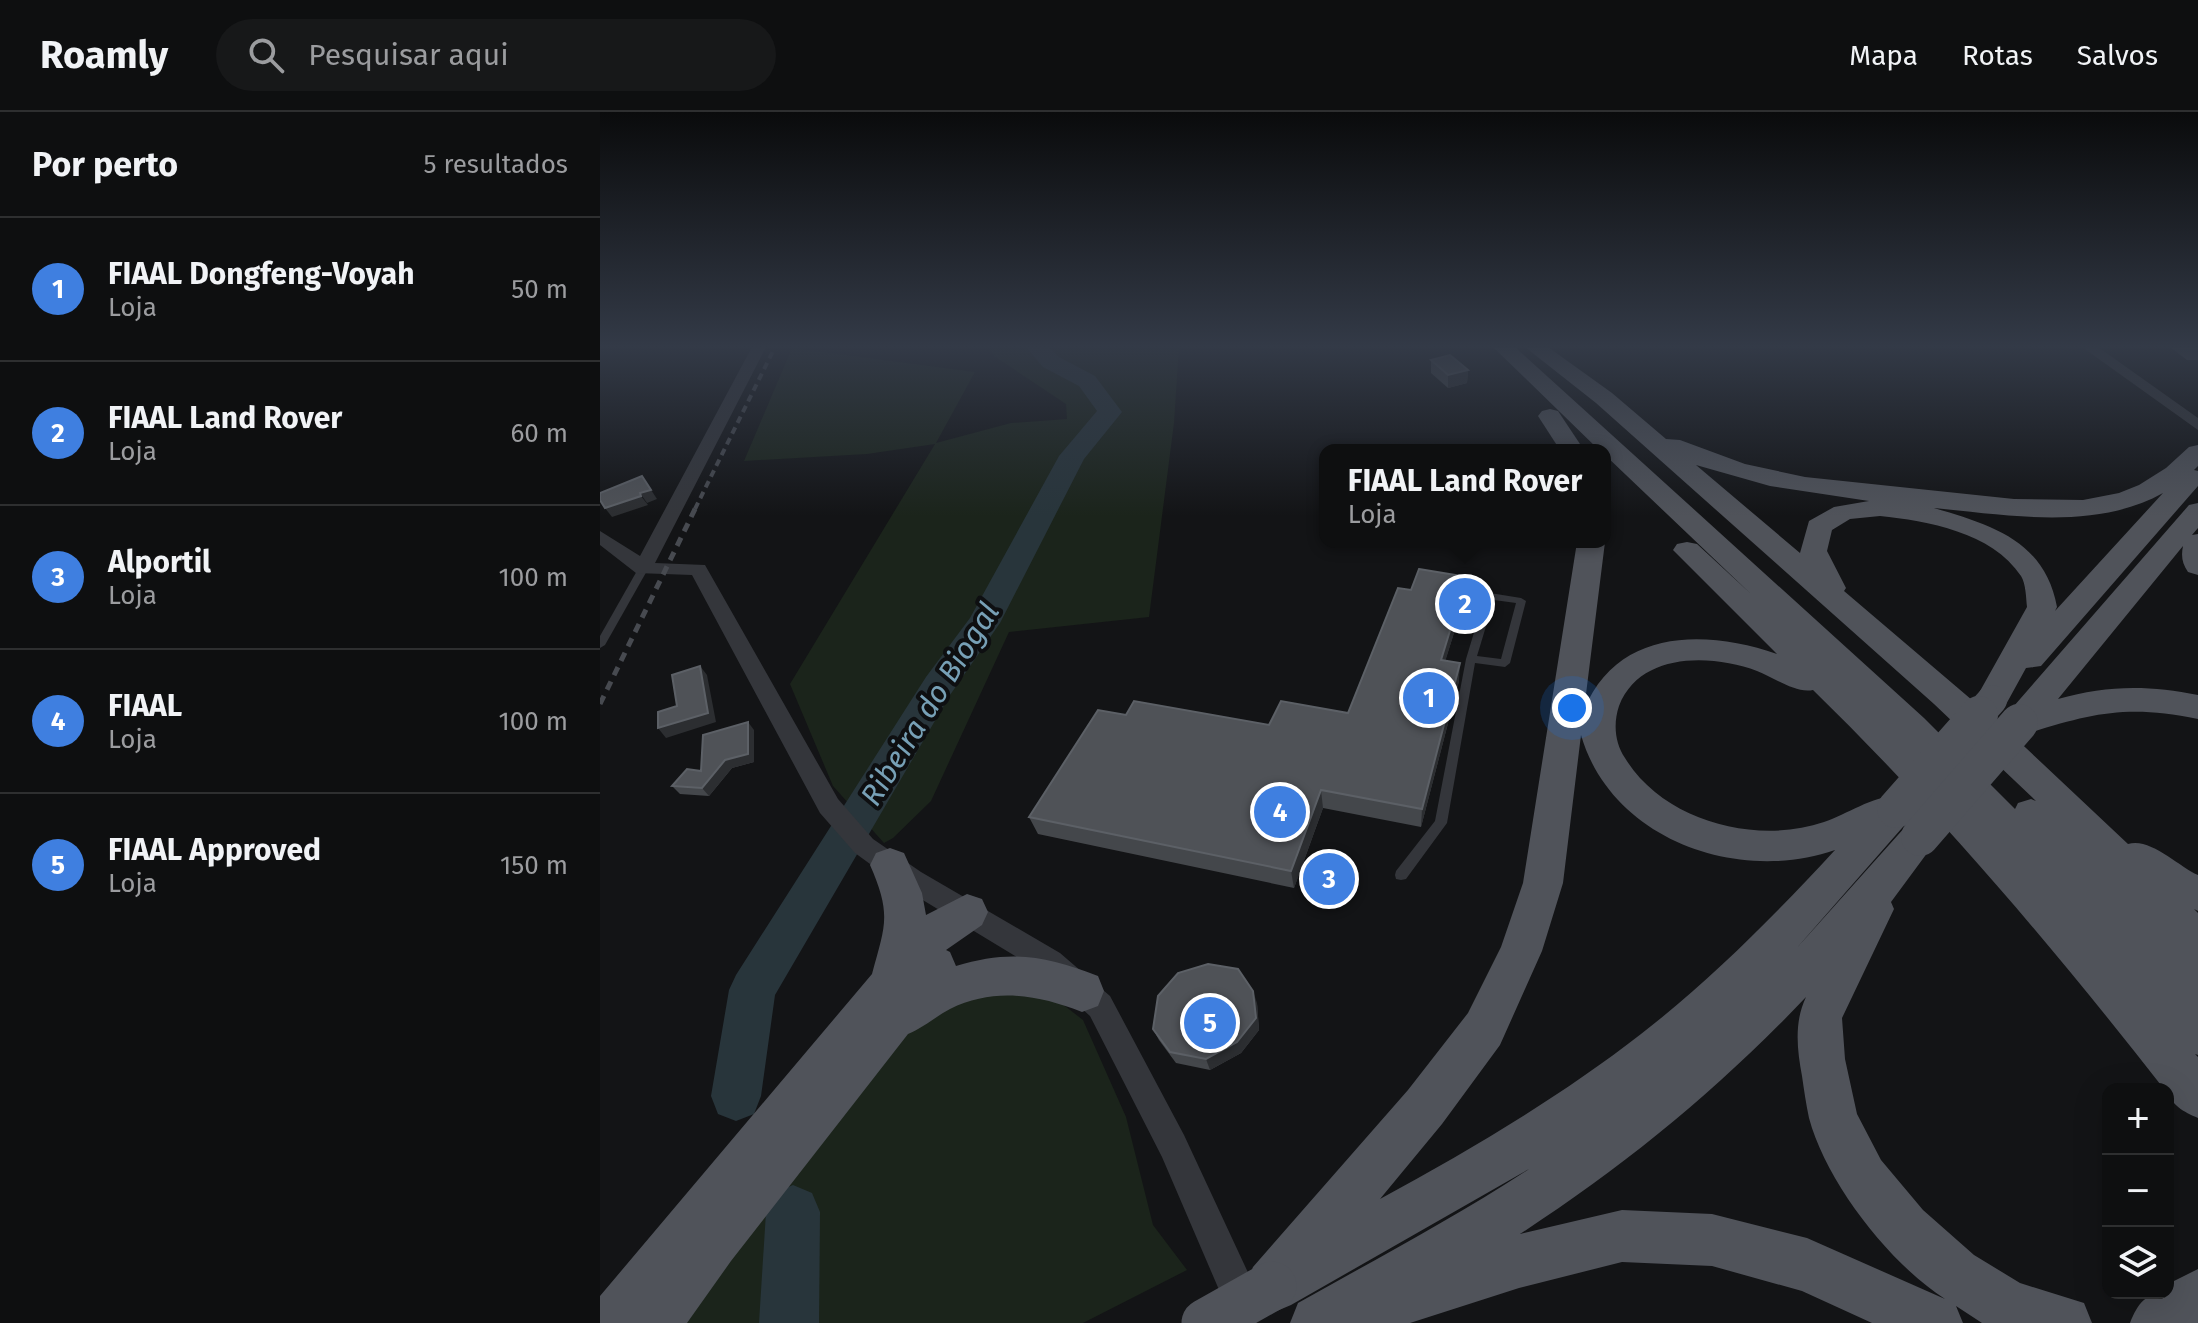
<!DOCTYPE html>
<html lang="pt">
<meta charset="utf-8">
<style>
body{margin:0;font-family:"Fira Sans",sans-serif;background:#171819;color:#f1f3f6}
.controls{position:absolute;right:24px;bottom:24px;display:grid;overflow:hidden;border-radius:16px;box-shadow:0 8px 32px #0002}
.controls button{width:72px;height:72px;display:grid;place-items:center;padding:0;border:0;border-bottom:2px solid #2e2f30;background:#0e0f10;color:#f1f3f6;font:40px sans-serif}
.you{position:absolute;left:972px;top:596px;width:28px;height:28px;margin:-20px;border:6px solid #fff;border-radius:50%;background:#1a73e8;box-shadow:0 0 0 12px #1a73e833}
.badge{display:grid;place-items:center;width:52px;height:52px;border-radius:50%;background:#8c9099;color:#fff;font-size:26px;font-weight:700}
.pin{position:absolute;translate:-50% -50%;border:4px solid #fff;box-shadow:0 2px 8px #0006}
.popup{position:absolute;left:719px;top:332px;width:292px;height:104px;box-sizing:border-box;display:grid;place-content:center;border-radius:16px;background:#0e0f10;filter:drop-shadow(0 2px 6px #0005);font-size:26px;white-space:nowrap;color:#9b9c9f}
.popup b{font-size:30px;color:#f1f3f6}
.popup::after{content:'';position:absolute;left:50%;top:100%;margin-left:-16px;border:16px solid transparent;border-top-color:#0e0f10}
.list{margin:0;padding:0;list-style:none}
h2{display:flex;justify-content:space-between;align-items:center;height:104px;margin:0;padding:0 32px;font-size:34px}
h2 small{font-size:26px;font-weight:400;color:#9b9c9f}
.list li{display:grid;grid-template-columns:52px 1fr auto;gap:24px;align-items:center;box-sizing:border-box;height:144px;padding:0 32px;border-top:2px solid #2e2f30}
.list b{display:block;font-size:30px;white-space:nowrap}
.list p{margin:0;font-size:26px;white-space:nowrap;color:#9b9c9f}
.list em{font-size:26px;font-style:normal;color:#9b9c9f}
.icon{flex:none;width:44px;height:44px;fill:none;stroke:currentColor;stroke-width:2;stroke-linecap:round;stroke-linejoin:round}
.map{position:relative;flex:none;width:1598px;height:1211px;overflow:hidden}
header{display:flex;align-items:center;gap:48px;box-sizing:border-box;height:112px;padding:0 40px;background:#0e0f10;border-bottom:2px solid #2e2f30}
header strong{font-size:38px}
nav{display:flex;gap:44px;margin-inline-start:auto;font-size:28px}
.search{width:560px;height:72px;background:#171819;display:flex;align-items:center;gap:20px;box-sizing:border-box;padding:0 28px;border-radius:44px;color:#9b9c9f;font-size:30px}
main{display:flex}
aside{flex:1;background:#0e0f10}
.map>svg:first-child{display:block}
.green{fill:#1b241b}
.lines{fill:none;stroke-linecap:round;stroke-linejoin:round}
.river{fill:#28353b;fill-rule:evenodd}
.lane{fill:#34363b;fill-rule:evenodd}
.street{fill:#34363b;fill-rule:evenodd}
.primary{fill:#50535a;fill-rule:evenodd}
.rail-far1{stroke:#474a50;stroke-width:4;stroke-dasharray:7 5;stroke-linecap:butt}
.rail{stroke:#474a50;stroke-width:5;stroke-dasharray:9 7;stroke-linecap:butt}
.primary-bridge-far2{stroke:#50535a;stroke-width:30}
.primary-bridge-far1{stroke:#50535a;stroke-width:38}
.primary-bridge{stroke:#50535a;stroke-width:49}
.wall{fill:#44474b}
.shaded-wall{fill:#2c2e31}
.building{fill:#4f5257;stroke:#5c6066;stroke-width:2}
.labels{text-anchor:middle;dominant-baseline:central;stroke-width:8;stroke-linejoin:round;paint-order:stroke}
.water-label{font-size:30px;font-style:italic;fill:#77a0b6;stroke:#0e0f11}
</style>
<header>
<strong>Roamly</strong>
<div class="search"><svg class="icon" aria-label="search" viewBox="0 0 24 24"><circle cx="10" cy="10" r="6"/><path d="M15 15l6 6"/></svg>Pesquisar aqui</div>
<nav><a>Mapa</a><a>Rotas</a><a>Salvos</a></nav>
</header>
<main>
<aside>
<h2>Por perto<small>5 resultados</small></h2>
<ul class="list">
<li><span class="badge" style="background:#3f7fe0">1</span><div><b>FIAAL Dongfeng-Voyah</b><p>Loja</p></div><em>50 m</em></li>
<li><span class="badge" style="background:#3f7fe0">2</span><div><b>FIAAL Land Rover</b><p>Loja</p></div><em>60 m</em></li>
<li><span class="badge" style="background:#3f7fe0">3</span><div><b>Alportil</b><p>Loja</p></div><em>100 m</em></li>
<li><span class="badge" style="background:#3f7fe0">4</span><div><b>FIAAL</b><p>Loja</p></div><em>100 m</em></li>
<li><span class="badge" style="background:#3f7fe0">5</span><div><b>FIAAL Approved</b><p>Loja</p></div><em>150 m</em></li>
</ul>
</aside>
<div class="map">
<svg width="1598" height="1211" viewBox="0 0 1598 1211">
<rect width="100%" height="100%" fill="#131416"/>
<!-- green -->
<g class="green">
<polygon points="388,235 579,235 574,311 549,505 409,520 331,689 293,726 284,731 233,674 190,572 335,332 267,342 144,349 192,236 375,260 336,331 411,311 467,307 466,292 394,244"/>
<polygon points="389,877 448,881 483,908 526,1005 553,1113 587,1158 483,1211 82,1211 292,928 334,895"/>
</g>
<g class="lines">
<!-- river -->
<g class="river">
<polygon points="426,235 449,235 459,245 495,264 522,300 484,347 400,511 350,583 175,883 161,984 154,1002 136,1009 118,1002 111,984 129,878 136,863 326,565 370,506 459,344 497,299 479,274 443,255"/>
<polygon points="193,1073 212,1081 220,1100 219,1211 159,1211 166,1100 174,1081"/>
</g>
<!-- lane -->
<g class="lane">
<polygon points="43,454 48,457 5,533 0,536 0,524 38,457"/>
<path d="M890 481 921 486 926 489 910 551 905 555 875 551 847 711 806 767 801 768 796 767 795 763 796 759 835 709 866 547 885 484ZM894 488 916 491 901 547 877 544Z"/>
</g>
<!-- street -->
<g class="street">
<polygon points="152,235 166,235 55,451 105,453 238,687 273,727 321,760 460,841 510,884 584,1023 658,1182 663,1195 658,1208 650,1211 632,1208 562,1045 490,904 440,859 303,776 255,741 220,701 92,463 36,461 0,433 0,419 40,444"/>
<polygon points="1482,235 1498,235 1598,306 1598,318"/>
</g>
<!-- primary -->
<g class="primary">
<path d="M893 235H915L1324 606 1415 697 1418 691 1431 687 1436 689 1334 592 996 291 925 235H948L1012 281 1066 327 1080 328 1145 352 1205 365 1414 387 1483 388 1519 381 1539 373 1566 356 1589 335 1598 333V354L1594 358 1598 359V374L1441 554 1426 556 1404 596 1392 600 1383 597 1405 616 1402 611 1407 602 1589 393 1598 391V416L1592 423 1598 422V463L1588 460C1582 451 1581 444 1583 434L1458 587C1506 573 1549 573 1598 583V607C1525 592 1489 602 1420 624L1410 621 1528 732C1550 725 1578 754 1598 763V799L1594 797 1598 801V943L1595 942 1598 945V1006C1584 1000 1570 993 1568 977H1564C1453 835 1342 704 1213 578 1196 582 1173 565 1157 559 1111 542 1040 540 1019 594 1013 612 1015 631 1025 646 1064 710 1157 733 1224 710 1251 701 1282 677 1309 686L1315 697 1309 708 1195 838 1306 714 1320 709 1334 714 1339 725 1291 790 1294 797 1242 906 1245 947 1257 1002 1281 1048 1323 1098 1374 1143 1420 1171 1484 1191 1492 1211H1382L1356 1194 1363 1211H1272L1202 1179 1112 1154 1022 1150 919 1176 810 1211H690L698 1191C776 1147 854 1106 929 1057L691 1193 672 1201 653 1193 645 1174 653 1155 808 978 868 901 901 835 923 771 977 430H1005L984 598C1017 517 1104 517 1177 542L1073 438 1077 432 1087 430 1097 432 1151 482 1005 343V338H999ZM1096 353 1170 374 1269 389 1234 395 1209 409 1200 441ZM1563 381 1455 499 1457 495C1445 429 1392 413 1334 396 1408 403 1495 419 1563 381ZM1280 404C1327 409 1392 420 1421 464 1426 472 1426 486 1427 495L1375 588 1379 594 1244 479 1246 476 1227 439 1232 418 1250 407ZM981 623C1011 727 1137 772 1235 738 1175 803 1112 867 1041 922 960 985 870 1038 780 1087L842 1012 900 933 942 839 963 771ZM1206 885C1194 910 1197 937 1202 964 1204 978 1206 992 1209 1006 1226 1070 1289 1151 1345 1187L1207 1126 1112 1102 1022 1098 920 1122C1025 1054 1121 975 1206 885Z"/>
<polygon points="950,297 958,299 984,338 960,338 938,304 942,299"/>
<path d="M290 736 304 741 322 781 326 803 367 782 382 787 388 800 382 813 346 838 350 840 356 854C411 837 446 844 498 864L504 879 498 894 482 900C438 883 395 875 350 897 335 905 323 916 308 922L131 1149 87 1211H0V1184L272 862C285 814 292 803 270 753L276 741Z"/>
<path d="M1598 1157V1211H1530C1538 1191 1545 1181 1568 1181V1172Z"/>
</g>
<!-- rail-far1 -->
<polyline class="rail-far1" points="95,397 175,235"/>
<!-- rail -->
<polyline class="rail" points="0,592 96,395"/>
<!-- primary-bridge-far2 -->
<polyline class="primary-bridge-far2" points="1377,605 1392,588"/>
<!-- primary-bridge-far1 -->
<g class="primary-bridge-far1">
<polyline points="1296,697 1379,603"/>
<polyline points="1320,725 1419,611"/>
</g>
<!-- primary-bridge -->
<polyline class="primary-bridge" points="606,1211 672,1174"/>
</g>
<!-- wall -->
<g class="wall">
<polygon points="1570,235 1598,235 1598,248 1587,248"/>
<polygon points="831,248 868,258 867,271 848,276 831,261"/>
<polygon points="880,467 878,485 872,507 859,505 845,549 859,569 821,715 723,696 694,776 438,722 429,705 526,603 669,613 748,601 811,478"/>
<polygon points="154,618 154,650 132,656 109,684 80,682 72,674 101,659"/>
<polygon points="657,891 659,918 641,941 610,958 576,951 559,928 553,917"/>
</g>
<!-- shaded-wall -->
<g class="shaded-wall">
<polygon points="868,258 867,271 848,276 848,263"/>
<polygon points="42,364 57,387 47,391 40,381"/>
<polygon points="41,384 48,393 12,405 5,396"/>
<polygon points="880,467 878,485 872,507 873,488"/>
<polygon points="860,486 859,505 840,566 841,548"/>
<polygon points="860,551 859,569 821,715 822,697"/>
<polygon points="100,554 107,563 116,610 66,626 58,616 108,601"/>
<polygon points="148,610 154,618 154,650 132,656 109,684 102,676 125,648"/>
<polygon points="721,678 723,696 694,776 691,759"/>
<polygon points="653,879 657,891 659,918 641,941 610,958 606,947"/>
</g>
<!-- building -->
<g class="building">
<polygon points="850,243 868,258 848,263 831,248"/>
<polygon points="42,364 51,378 40,381 41,384 5,396 0,388 0,381"/>
<polygon points="819,457 880,467 873,488 860,486 841,548 860,551 822,697 721,678 691,759 429,705 498,598 526,603 534,589 669,613 681,589 748,601 798,476 811,478"/>
<polygon points="100,554 108,601 58,616 58,600 77,594 72,563"/>
<polygon points="148,610 148,642 125,648 102,676 72,674 87,657 101,659 103,623"/>
<polygon points="608,852 638,857 653,879 656,906 637,930 606,947 570,940 553,917 558,884 578,861"/>
</g>
<!-- sky -->
<linearGradient id="sky" x2="0" y2="1"><stop stop-color="#0a0b0c"/><stop offset="0.58" stop-color="#333a47"/><stop offset="1" stop-color="#333a47" stop-opacity="0"/></linearGradient>
<rect width="1598" height="404" fill="url(#sky)"/>
<g class="labels">
<!-- water labels -->
<g class="water-label">
<text transform="translate(330 592) rotate(-58)">Ribeira do Biogal</text>
</g>
</g>
</svg>
<div class="controls">
<button>+</button>
<button>−</button>
<button><svg class="icon" aria-label="layers" viewBox="0 0 24 24"><path d="M12 4l9 5-9 5-9-5zM3 14l9 5 9-5"/></svg></button>
</div>
<div class="you"></div>
<div class="pin badge" style="left:829px;top:586px;background:#3f7fe0">1</div>
<div class="pin badge" style="left:865px;top:492px;background:#3f7fe0">2</div>
<div class="popup"><b>FIAAL Land Rover</b>Loja</div>
<div class="pin badge" style="left:729px;top:767px;background:#3f7fe0">3</div>
<div class="pin badge" style="left:680px;top:700px;background:#3f7fe0">4</div>
<div class="pin badge" style="left:610px;top:911px;background:#3f7fe0">5</div>
</div>
</main>
